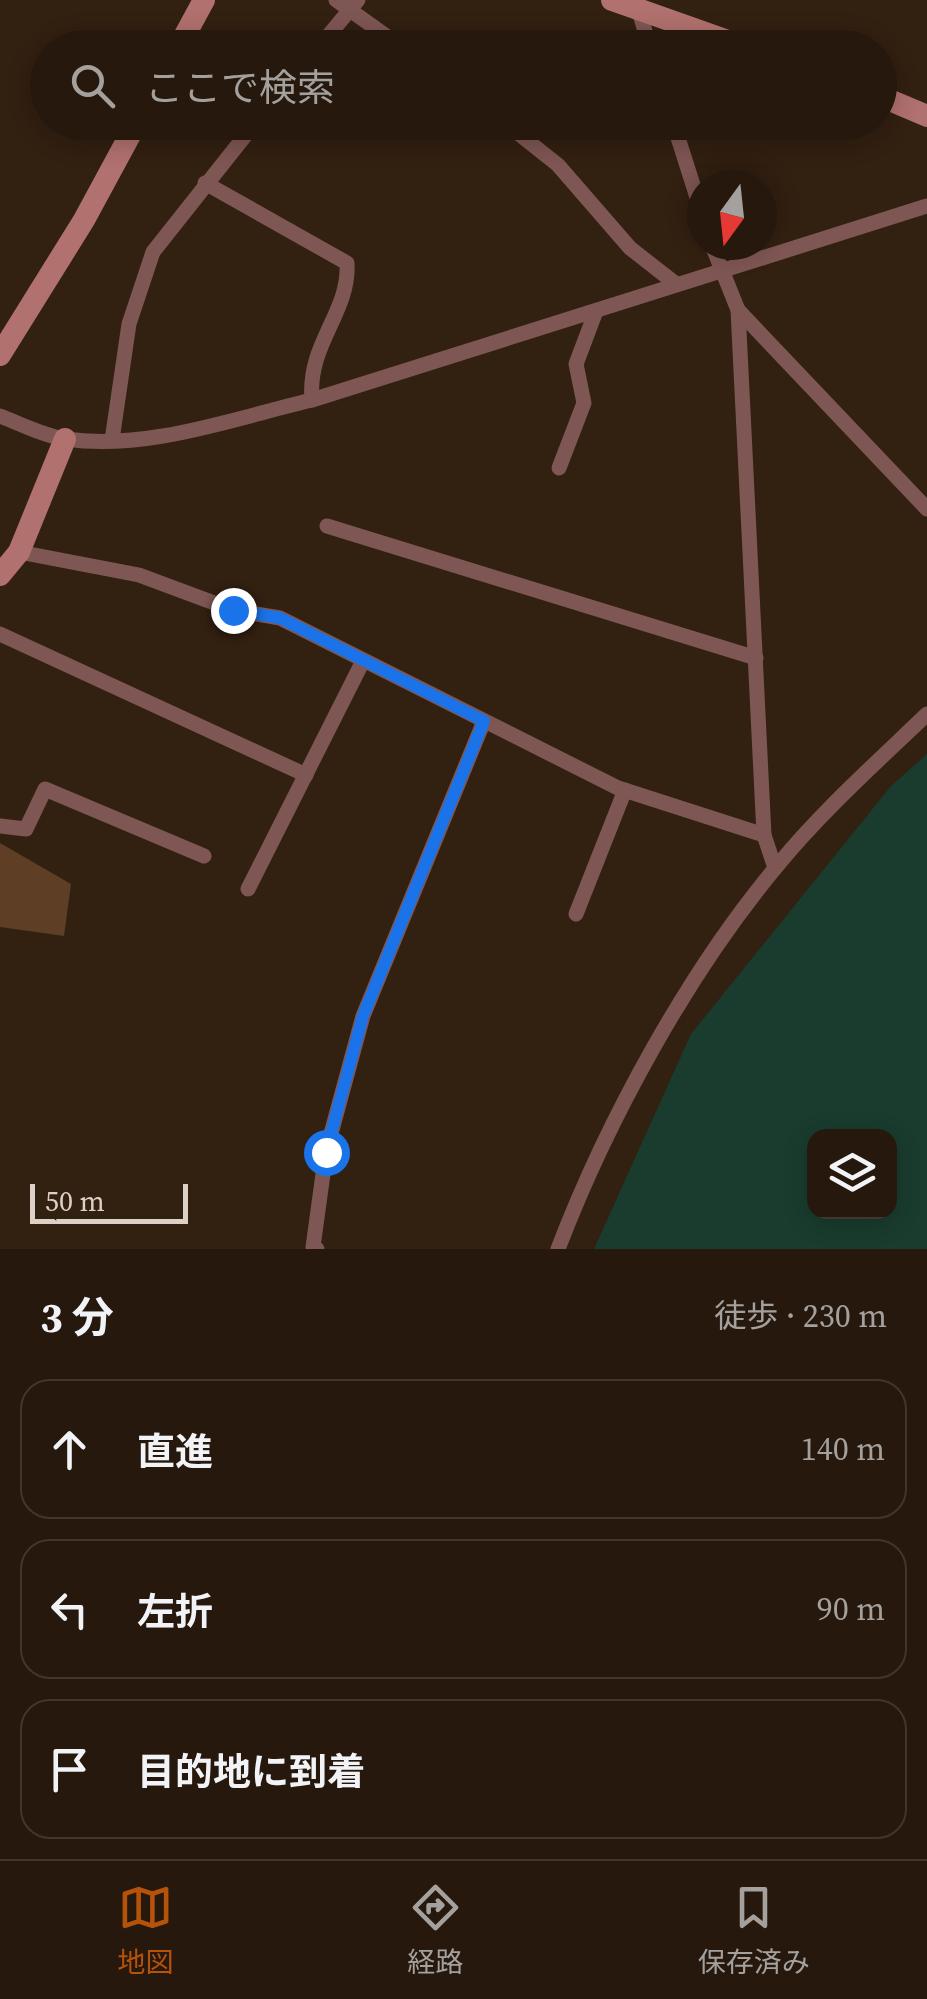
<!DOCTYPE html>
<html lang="ja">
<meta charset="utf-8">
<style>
body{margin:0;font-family:"Source Serif 4","Noto Sans JP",serif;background:#2e2116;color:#f1f3f6}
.controls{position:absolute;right:30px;bottom:30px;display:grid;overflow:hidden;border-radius:20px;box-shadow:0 5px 25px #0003}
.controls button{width:90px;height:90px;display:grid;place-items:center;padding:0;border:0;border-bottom:2px solid #42372e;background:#26180d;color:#f1f3f6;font:50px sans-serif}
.compass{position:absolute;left:687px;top:170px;width:90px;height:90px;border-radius:50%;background:#26180d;box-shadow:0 5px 25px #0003;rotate:195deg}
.scale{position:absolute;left:30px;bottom:25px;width:158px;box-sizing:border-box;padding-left:10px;border:5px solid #ddd1c7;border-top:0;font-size:28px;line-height:35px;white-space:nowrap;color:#ddd1c7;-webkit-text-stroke:8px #322011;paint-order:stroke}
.stop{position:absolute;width:30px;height:30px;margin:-22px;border:8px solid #1a73e8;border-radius:50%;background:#fff}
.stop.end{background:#1a73e8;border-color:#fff;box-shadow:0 2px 10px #0008}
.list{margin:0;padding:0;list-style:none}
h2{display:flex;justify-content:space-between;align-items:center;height:130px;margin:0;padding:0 40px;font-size:42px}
h2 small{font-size:32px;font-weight:400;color:#a4a09d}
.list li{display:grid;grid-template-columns:65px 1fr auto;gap:30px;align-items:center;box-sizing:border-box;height:140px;margin:0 20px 20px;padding:0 20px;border:2px solid #42372e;border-radius:30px}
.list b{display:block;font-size:38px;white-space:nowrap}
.list em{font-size:32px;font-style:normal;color:#a4a09d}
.icon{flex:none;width:55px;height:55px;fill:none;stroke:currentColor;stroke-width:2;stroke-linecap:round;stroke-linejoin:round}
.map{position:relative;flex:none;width:927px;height:1249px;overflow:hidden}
.search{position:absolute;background:#26180d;box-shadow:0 5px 25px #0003;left:30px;right:30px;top:30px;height:110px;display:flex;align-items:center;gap:25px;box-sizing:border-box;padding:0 35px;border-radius:55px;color:#a4a09d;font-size:38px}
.sheet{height:610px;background:#26180d}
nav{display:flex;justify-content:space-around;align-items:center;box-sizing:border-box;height:140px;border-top:2px solid #42372e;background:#26180d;font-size:28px;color:#a4a09d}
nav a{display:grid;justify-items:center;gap:5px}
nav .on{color:#b45309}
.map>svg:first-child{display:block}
.green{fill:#193c2e;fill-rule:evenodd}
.building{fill:#5e3f25}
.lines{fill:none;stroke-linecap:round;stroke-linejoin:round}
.street{stroke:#7e5654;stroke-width:15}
.secondary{stroke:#b1716e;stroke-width:22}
.route{stroke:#1a73e8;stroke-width:12}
</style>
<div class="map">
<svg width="927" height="1249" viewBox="0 0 927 1249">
<rect width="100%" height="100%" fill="#322011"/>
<!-- green -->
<path class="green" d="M927 754V1249H594L691 1034 891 786ZM814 1136H890V1212H814Z"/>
<!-- building -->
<polygon class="building" points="0,843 71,884 64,936 0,927"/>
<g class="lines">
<!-- street -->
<g class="street">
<polyline points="336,0 403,48"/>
<polyline points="637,4 650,48"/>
<polyline points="318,48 358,0"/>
<polyline points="504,122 558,165 630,248 676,284"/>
<polyline points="673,122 702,213"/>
<path d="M205 183 347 263C350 313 307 343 312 400"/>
<polyline points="712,245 738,310 764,835 775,868"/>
<polyline points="738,310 927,509"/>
<path d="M0 416C21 424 44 436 66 439 146 451 235 418 312 400L927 206"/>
<polyline points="112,440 129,324 153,252 256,122"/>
<polyline points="559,468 584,403 576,364 596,311"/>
<polyline points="327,526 756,658"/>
<polyline points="19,552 139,575 233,610 280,618 618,788 764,835"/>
<polyline points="0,634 306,775"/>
<polyline points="0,826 26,829 45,789 204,856"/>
<polyline points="248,889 363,661"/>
<polyline points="576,914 625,790"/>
<polyline points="317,1249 313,1247 326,1152 363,1016 484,721"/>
<path d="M558 1249C607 1121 688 972 777 866 822 811 876 763 927 714"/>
</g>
<!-- secondary -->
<g class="secondary">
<polyline points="612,0 748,48"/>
<polyline points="178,48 204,0"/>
<polyline points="880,96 927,116"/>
<polyline points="0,355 84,220 137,122"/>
<polyline points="0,575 19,552 65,439"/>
</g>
</g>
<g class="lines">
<!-- route -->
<polyline class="route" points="233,610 280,618 484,721 363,1016 326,1152"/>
</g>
</svg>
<div class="controls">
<button><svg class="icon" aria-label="layers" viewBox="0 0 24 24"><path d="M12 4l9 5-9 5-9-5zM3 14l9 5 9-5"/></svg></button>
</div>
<svg class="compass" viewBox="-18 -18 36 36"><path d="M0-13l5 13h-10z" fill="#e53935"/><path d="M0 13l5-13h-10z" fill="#a4a09d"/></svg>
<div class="scale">50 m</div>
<div class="stop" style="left:326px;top:1152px"></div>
<div class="stop end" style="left:233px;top:610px"></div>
<div class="search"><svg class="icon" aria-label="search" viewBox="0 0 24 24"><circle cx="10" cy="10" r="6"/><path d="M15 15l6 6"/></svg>ここで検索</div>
</div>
<section class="sheet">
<h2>3 分<small>徒歩 · 230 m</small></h2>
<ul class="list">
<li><svg class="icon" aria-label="ahead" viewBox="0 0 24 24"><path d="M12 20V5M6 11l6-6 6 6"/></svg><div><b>直進</b></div><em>140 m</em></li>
<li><svg class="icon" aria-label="left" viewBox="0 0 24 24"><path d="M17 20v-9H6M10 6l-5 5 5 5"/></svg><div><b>左折</b></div><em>90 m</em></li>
<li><svg class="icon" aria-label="arrive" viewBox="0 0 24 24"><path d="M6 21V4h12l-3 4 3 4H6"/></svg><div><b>目的地に到着</b></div></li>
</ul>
</section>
<nav>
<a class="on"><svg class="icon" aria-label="map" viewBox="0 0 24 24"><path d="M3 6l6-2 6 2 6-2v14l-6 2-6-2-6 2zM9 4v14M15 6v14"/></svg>地図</a>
<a><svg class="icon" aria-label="directions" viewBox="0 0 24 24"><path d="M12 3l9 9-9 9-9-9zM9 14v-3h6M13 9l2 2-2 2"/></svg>経路</a>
<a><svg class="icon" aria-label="saved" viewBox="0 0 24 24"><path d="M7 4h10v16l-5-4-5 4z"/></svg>保存済み</a>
</nav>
